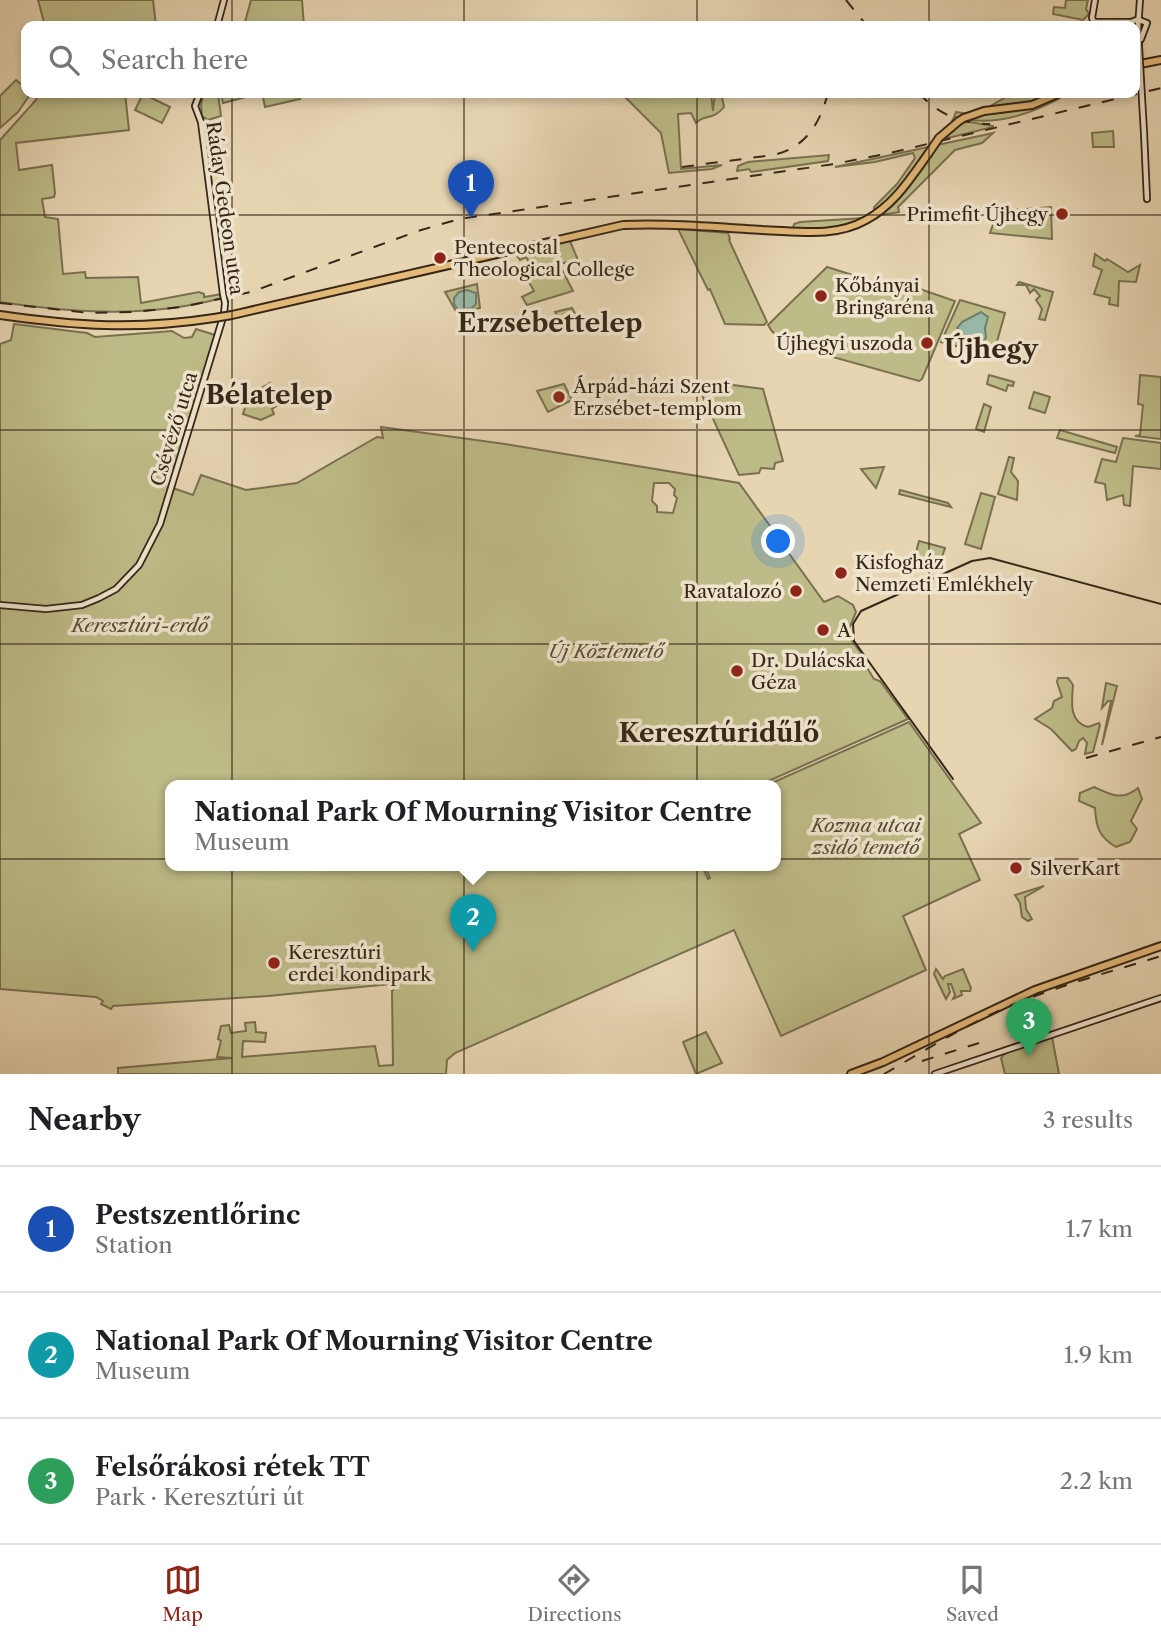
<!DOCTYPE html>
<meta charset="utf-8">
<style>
body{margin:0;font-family:"Libre Caslon Text",serif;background:#f2f2f2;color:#202124}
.you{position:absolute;left:779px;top:542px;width:24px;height:24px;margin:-18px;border:5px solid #fff;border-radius:50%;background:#1a73e8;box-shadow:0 0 0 10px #1a73e833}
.badge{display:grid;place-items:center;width:46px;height:46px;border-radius:50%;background:#8f2418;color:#fff;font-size:23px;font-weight:700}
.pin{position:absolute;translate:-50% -58px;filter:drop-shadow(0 2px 4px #0008)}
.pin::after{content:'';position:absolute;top:37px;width:24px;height:21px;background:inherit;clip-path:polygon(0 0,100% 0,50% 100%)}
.popup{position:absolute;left:165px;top:780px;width:616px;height:91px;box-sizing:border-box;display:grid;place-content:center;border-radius:14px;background:#fff;filter:drop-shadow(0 2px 5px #0005);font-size:23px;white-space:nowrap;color:#757577}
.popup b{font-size:26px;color:#202124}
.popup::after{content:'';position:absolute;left:50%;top:100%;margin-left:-14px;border:14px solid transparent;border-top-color:#fff}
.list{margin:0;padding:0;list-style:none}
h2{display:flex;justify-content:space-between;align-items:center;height:91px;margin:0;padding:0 28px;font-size:30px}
h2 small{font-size:23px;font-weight:400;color:#757577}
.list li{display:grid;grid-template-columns:46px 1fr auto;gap:21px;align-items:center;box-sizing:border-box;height:126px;padding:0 28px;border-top:2px solid #e0e0e0}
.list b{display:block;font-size:26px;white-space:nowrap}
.list p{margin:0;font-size:23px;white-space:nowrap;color:#757577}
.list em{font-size:23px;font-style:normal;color:#757577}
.icon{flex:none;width:38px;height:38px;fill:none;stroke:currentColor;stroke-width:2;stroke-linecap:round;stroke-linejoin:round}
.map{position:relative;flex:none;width:1161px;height:1074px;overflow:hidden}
.search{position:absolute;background:#fff;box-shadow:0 4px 10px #0003;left:21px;right:21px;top:21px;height:77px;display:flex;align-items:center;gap:18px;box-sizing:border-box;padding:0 24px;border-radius:14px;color:#757577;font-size:26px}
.sheet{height:469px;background:#fff}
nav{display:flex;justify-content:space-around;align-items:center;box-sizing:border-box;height:98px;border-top:2px solid #e0e0e0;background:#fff;font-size:19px;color:#757577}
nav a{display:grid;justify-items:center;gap:4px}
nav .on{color:#8f2418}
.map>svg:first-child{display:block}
.green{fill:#bdbb87;stroke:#7a7050;stroke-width:2;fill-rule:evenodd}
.water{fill:#97b9a8;stroke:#707e6e;stroke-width:2}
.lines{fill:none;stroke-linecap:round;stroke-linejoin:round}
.secondary-casing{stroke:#362618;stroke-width:8}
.primary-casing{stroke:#362618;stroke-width:10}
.secondary{stroke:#efe4cd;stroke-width:4.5}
.primary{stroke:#e4ba79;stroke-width:6}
.tram{stroke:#362618;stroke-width:2}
.rail{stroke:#362618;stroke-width:2;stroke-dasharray:12 12;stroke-linecap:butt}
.secondary-bridge-casing{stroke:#362618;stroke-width:8;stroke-linecap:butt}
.primary-bridge-casing{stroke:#362618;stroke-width:10;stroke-linecap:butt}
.secondary-bridge{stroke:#efe4cd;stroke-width:4.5}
.primary-bridge{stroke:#e4ba79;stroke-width:6}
.grid{fill:none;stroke:#362618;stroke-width:2;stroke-opacity:0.55}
.poi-dot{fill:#8f2418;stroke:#efe4cd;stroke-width:2.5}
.labels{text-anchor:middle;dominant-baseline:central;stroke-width:7;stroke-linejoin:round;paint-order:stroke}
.street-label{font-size:19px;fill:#362618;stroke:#efe4cd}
.poi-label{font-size:19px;fill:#362618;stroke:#efe4cd;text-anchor:start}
.park-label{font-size:19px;font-style:italic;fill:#584b34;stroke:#efe4cd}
.district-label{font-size:26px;font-weight:bold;fill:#362618;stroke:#efe4cd}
</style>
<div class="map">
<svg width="1161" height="1074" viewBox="0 0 1161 1074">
<rect width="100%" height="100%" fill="#e7d5b2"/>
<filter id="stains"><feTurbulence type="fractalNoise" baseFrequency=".00286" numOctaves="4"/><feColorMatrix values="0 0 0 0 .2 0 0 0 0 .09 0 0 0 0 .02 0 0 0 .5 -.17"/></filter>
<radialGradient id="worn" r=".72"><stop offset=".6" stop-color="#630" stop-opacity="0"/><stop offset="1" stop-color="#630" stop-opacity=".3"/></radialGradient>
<!-- green -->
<g class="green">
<polygon points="38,0 153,0 156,26 45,26"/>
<polygon points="251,0 302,0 304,26 231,26 245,22"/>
<polygon points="1066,0 1088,0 1086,9 1089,14 1083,20 1053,14 1054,7 1065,8"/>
<polygon points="16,80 26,88 26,93 31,93 18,112 0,128 0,96"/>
<path d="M39 93H125L129 130 16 143 19 170 52 165 55 193 54 197 42 199 45 217 58 219 63 274 85 272 86 278 138 277 141 303 199 292 204 294V297L222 294V298C149 318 74 313 0 302V140L36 100Z"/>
<polygon points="204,93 218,93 221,116 208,120 202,116 201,104"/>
<polygon points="226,93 298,93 300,99 265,107 262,93 223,103 221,94"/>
<path d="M621 93H711L713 111 715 93H721L724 107C713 121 703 114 696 123L691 113 678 114 681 169 722 165 712 169 669 173 661 133Z"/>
<polygon points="1013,93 1057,93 1049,94 1048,98 1040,98 1034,103 987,108"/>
<path d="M1065 93H1069C1034 114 994 128 954 117L956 112C990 119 1034 109 1065 93Z"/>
<polygon points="143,94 170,107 162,123 135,110"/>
<polygon points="953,119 993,126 993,127 948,138 947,132"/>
<polygon points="1113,131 1114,147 1093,147 1092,133"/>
<polygon points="993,133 982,143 955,150 898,207 899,212 875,216 874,207 897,184 915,158 913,153 875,162 835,167"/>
<polygon points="829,155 828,161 751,172 749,169 737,171 738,166 748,162"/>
<polygon points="1051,207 1052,239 990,233 998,211"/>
<path d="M864 218C834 230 825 229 793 228L794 224 800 222Z"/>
<polygon points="678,229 728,233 730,239 729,240 767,322 764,325 725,324 710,289 708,290"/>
<polygon points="570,241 578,260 559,264 573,291 527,305 522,297 534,291 527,279 535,275 526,257 520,260 515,253"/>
<polygon points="1095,254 1105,261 1107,259 1128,272 1140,265 1136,282 1119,281 1118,306 1109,304 1110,298 1094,294 1102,270 1093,266"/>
<path d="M827 267 897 289H920L955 301 922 379 919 381 829 356 828 354C806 348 779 347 768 325Z"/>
<polygon points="1019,282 1053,292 1045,320 1039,319 1042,309 1036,300 1040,296 1034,289 1030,293 1026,285 1017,285"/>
<polygon points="477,284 480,308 457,313 445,292"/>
<polygon points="960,300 1005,313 993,356 941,342"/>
<polygon points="572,308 583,328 566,332 555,312"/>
<path d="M14 324 87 333 95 337 172 331 184 338 192 337 196 329 215 335 170 487 193 495 201 475 246 490 297 483 377 437 383 438 381 427 505 444 739 483 778 537 777 540 780 541 824 602 838 596 853 605 856 612 847 634 861 653 859 655 874 679 880 681 908 719 757 786H170V866H702L708 879 710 878 705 866H776V786H765L909 722 981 823 959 834 980 880 903 916 926 970 781 1036 734 930 455 1053 447 1060 446 1074H118V1068L232 1058 217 1057 221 1041 218 1039 221 1026 229 1025 231 1033 246 1031 245 1023 255 1022 256 1032 266 1033 265 1042 243 1041 242 1057 375 1046 379 1066 393 1065 392 991 396 988 391 984 268 996 113 1006 111 1009 101 1004 103 1001 96 997 0 989V344L11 340ZM654 483H669L675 489 674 495 677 498 673 513 657 512V506L652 501Z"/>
<polygon points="989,375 1014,382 1013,386 1008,385 1006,391 987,384"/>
<polygon points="1140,375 1161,377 1161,439 1135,436 1140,435 1143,405 1138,404"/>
<polygon points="710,382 763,389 783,461 775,463 774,469 761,468 759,473 739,475 701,393"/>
<polygon points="270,383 281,403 272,409 274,414 261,420 243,414 249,395"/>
<polygon points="564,384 572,400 548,412 537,391"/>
<polygon points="1034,392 1050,397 1045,413 1029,408"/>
<polygon points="984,404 991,407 984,432 976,429"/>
<polygon points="1060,430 1117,447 1115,453 1057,438"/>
<polygon points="1123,438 1161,443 1161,469 1133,466 1130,506 1124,505 1123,495 1107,500 1105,484 1095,482 1102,459 1116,462"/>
<polygon points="1009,457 1014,458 1011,472 1018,481 1017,500 998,494"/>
<polygon points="884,467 876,488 861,469"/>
<polygon points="900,490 948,503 951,507 899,494"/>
<polygon points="981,493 995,497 981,549 965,544"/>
<polygon points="919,541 945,548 940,563 915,556"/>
<path d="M1058 678H1068L1073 685C1072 700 1068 722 1088 727L1099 723 1100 725 1093 752 1085 754 1087 743 1083 738 1079 741 1076 749 1072 751 1051 729 1035 719 1052 708 1054 701 1062 697 1057 682Z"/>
<polygon points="1106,683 1117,686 1102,745 1111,701 1108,701 1102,708"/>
<path d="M1094 787C1111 795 1122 801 1138 788L1142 799 1131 821 1137 829 1130 842 1116 847C1099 837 1096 827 1095 808L1079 801 1080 793Z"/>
<polygon points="1044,886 1025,897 1026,909 1032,919 1028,921 1022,917 1020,903 1015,895"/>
<polygon points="936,969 943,979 945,976 963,969 971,988 970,991 961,991 962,995 953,999 955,995 951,984 948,984 950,992 946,999 934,974"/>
<polygon points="706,1032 722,1063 696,1074 683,1042"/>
<polygon points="1052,1037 1059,1074 1005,1074 1001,1058 1008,1050"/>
</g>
<!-- water -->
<g class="water">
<polygon points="467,290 476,293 476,304 472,308 458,310 454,304 454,298 459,292"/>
<polygon points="981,312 988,317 985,328 986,338 983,341 964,335 957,328 962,322"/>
</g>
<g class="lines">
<!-- secondary casing -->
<g class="secondary-casing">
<g id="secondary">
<polyline points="1095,0 1092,18 1094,22 1131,22 1139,19"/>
<polyline points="1139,20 1147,23 1141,39"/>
<polyline points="217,26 224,0"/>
<polyline points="1139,47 1138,27 1140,0"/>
<polyline points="200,93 195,106 201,122 223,294"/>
<polyline points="1144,133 1147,199"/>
<polyline points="0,605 46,609 82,605 99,598 116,589 139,565 160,524 224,314 225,303"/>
<polyline points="935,1074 1161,998"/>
</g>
</g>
<!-- primary casing -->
<g class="primary-casing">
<g id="primary">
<polyline points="1135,65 1161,60"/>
<polyline points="964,118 984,111 1032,105 1060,93"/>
<polyline points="939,138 959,121"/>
<path d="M0 315C76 326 137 330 214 318"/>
<path d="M232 315 623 225C669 223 716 227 762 230 797 231 834 238 866 220 894 205 910 179 928 154"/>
<polyline points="851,1074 883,1062 1035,990 1161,946"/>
</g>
</g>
<!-- secondary -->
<use href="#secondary" class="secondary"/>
<!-- primary -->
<use href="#primary" class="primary"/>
<!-- tram -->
<polyline class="tram" points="953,779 854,641 853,624 861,611 972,561 990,558 1161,604"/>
<!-- rail -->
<g class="rail">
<polyline points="846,0 867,26"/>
<path d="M919 93C937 114 962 124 990 124"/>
<path d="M682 167 773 155C806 148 820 123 828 93"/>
<polyline points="0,303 89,313 133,312 182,307 251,292 418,231 459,219 834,164 890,153 1161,88"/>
<polyline points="1086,758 1161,737"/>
<polyline points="922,1061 979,1043"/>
<path d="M884 1074C924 1051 964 1026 1007 1007 1057 986 1110 972 1161 956"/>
</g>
<!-- secondary-bridge casing -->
<g class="secondary-bridge-casing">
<g id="secondary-bridge">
<polyline points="1139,47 1144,133"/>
<polyline points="223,294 225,303"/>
</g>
</g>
<!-- primary-bridge casing -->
<g class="primary-bridge-casing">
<g id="primary-bridge">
<polyline points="959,121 964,118"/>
<polyline points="928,154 939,138"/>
<polyline points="214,318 232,315"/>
</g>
</g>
<!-- secondary-bridge -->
<use href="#secondary-bridge" class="secondary-bridge"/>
<!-- primary-bridge -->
<use href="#primary-bridge" class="primary-bridge"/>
</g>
<!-- grid -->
<path class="grid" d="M232 0V26M464 0V26M697 0V26M929 0V26M232 93V1074M464 93V1074M697 93V1074M929 93V1074M0 215H1161M0 430H1161M0 644H1161M0 859H1161"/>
<!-- markers -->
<g class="poi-dot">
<circle cx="1062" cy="214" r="7"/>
<circle cx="440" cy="258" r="7"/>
<circle cx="821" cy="296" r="7"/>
<circle cx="927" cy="343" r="7"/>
<circle cx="559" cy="397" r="7"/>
<circle cx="841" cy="573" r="7"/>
<circle cx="796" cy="591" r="7"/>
<circle cx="823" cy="630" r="7"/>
<circle cx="737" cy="671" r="7"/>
<circle cx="1016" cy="868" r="7"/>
<circle cx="274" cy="963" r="7"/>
</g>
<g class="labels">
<!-- street labels -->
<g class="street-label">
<text transform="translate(225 208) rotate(82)">Ráday Gedeon utca</text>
<text transform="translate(174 429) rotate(-73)">Csévéző utca</text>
</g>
<!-- poi labels -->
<g class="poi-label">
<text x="1048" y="214" text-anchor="end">Primefit Újhegy</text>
<text x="454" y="247">Pentecostal<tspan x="454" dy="22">Theological College</tspan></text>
<text x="835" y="285">Kőbányai<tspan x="835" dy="22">Bringaréna</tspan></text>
<text x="913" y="343" text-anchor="end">Újhegyi uszoda</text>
<text x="573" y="386">Árpád-házi Szent<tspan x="573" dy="22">Erzsébet-templom</tspan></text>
<text x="855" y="562">Kisfogház<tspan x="855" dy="22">Nemzeti Emlékhely</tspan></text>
<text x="782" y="591" text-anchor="end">Ravatalozó</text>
<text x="837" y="630">A</text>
<text x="751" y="660">Dr. Dulácska<tspan x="751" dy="22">Géza</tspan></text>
<text x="1030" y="868">SilverKart</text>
<text x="288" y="952">Keresztúri<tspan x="288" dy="22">erdei kondipark</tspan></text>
</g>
<!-- park labels -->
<g class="park-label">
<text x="140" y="625">Keresztúri-erdő</text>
<text x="606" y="651">Új Köztemető</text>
<text x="866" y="825">Kozma utcai<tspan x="866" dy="22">zsidó temető</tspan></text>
</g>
<!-- district labels -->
<g class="district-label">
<text x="550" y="323">Erzsébettelep</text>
<text x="991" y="349">Újhegy</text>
<text x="269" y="395">Bélatelep</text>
<text x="719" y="733">Keresztúridűlő</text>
</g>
</g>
<rect width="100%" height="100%" filter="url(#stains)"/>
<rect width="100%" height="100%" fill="url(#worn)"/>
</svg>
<div class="you"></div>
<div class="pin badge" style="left:471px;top:218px;background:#1a4fb4">1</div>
<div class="pin badge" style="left:473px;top:952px;background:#0f9aa8">2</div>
<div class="popup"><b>National Park Of Mourning Visitor Centre</b>Museum</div>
<div class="pin badge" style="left:1029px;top:1056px;background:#2e9e5b">3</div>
<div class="search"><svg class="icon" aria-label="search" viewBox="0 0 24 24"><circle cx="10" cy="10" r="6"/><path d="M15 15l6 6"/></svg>Search here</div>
</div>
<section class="sheet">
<h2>Nearby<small>3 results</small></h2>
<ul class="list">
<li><span class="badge" style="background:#1a4fb4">1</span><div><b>Pestszentlőrinc</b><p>Station</p></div><em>1.7 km</em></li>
<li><span class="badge" style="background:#0f9aa8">2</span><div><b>National Park Of Mourning Visitor Centre</b><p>Museum</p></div><em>1.9 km</em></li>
<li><span class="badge" style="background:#2e9e5b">3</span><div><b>Felsőrákosi rétek TT</b><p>Park · Keresztúri út</p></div><em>2.2 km</em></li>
</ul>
</section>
<nav>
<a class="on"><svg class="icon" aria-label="map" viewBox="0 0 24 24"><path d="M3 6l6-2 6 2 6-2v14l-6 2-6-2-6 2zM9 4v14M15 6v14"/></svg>Map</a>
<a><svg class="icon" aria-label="directions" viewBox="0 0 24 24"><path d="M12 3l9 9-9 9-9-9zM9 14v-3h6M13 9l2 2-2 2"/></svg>Directions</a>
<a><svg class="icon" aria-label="saved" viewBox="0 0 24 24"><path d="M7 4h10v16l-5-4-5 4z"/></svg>Saved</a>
</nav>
